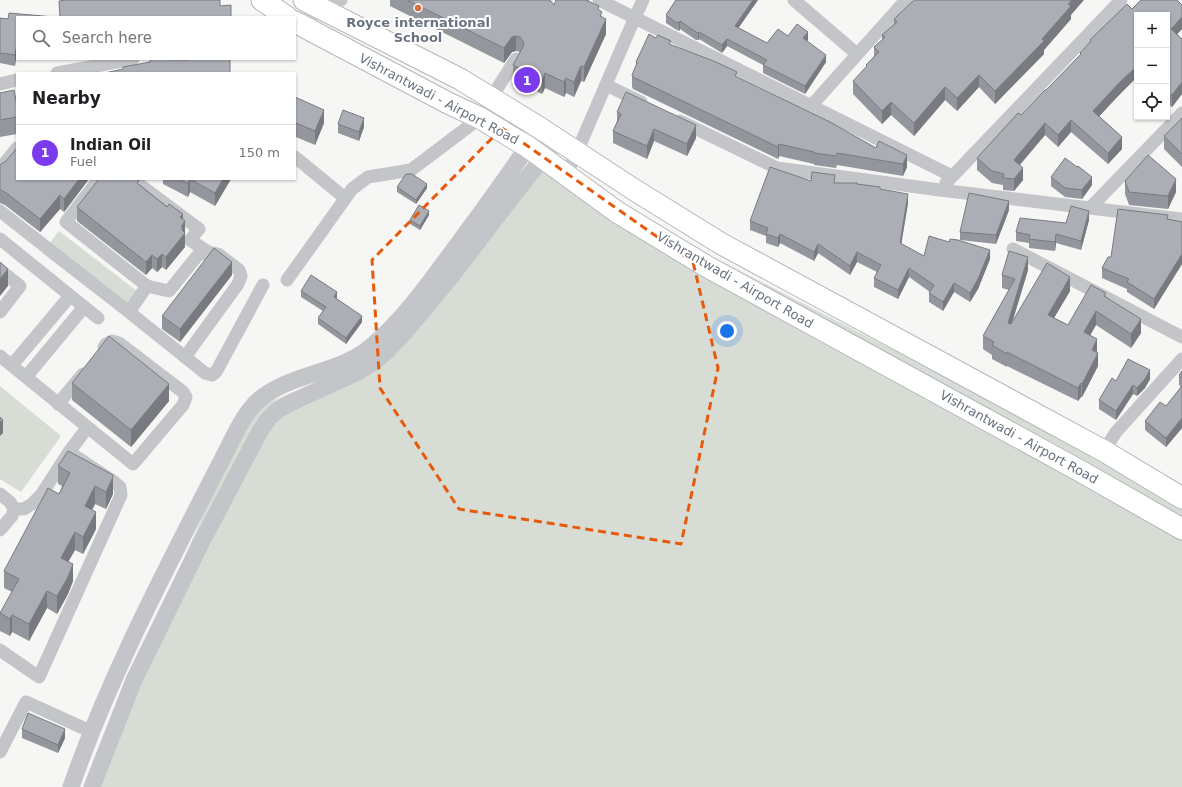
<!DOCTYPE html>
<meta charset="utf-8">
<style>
body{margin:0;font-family:"DejaVu Sans",sans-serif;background:#f6f6f6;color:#202124}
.controls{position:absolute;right:12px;top:12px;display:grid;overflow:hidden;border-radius:0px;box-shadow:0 1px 3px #0004}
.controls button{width:36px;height:36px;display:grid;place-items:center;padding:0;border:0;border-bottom:1px solid #e0e0e0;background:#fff;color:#202124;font:20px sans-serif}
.you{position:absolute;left:727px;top:331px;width:14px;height:14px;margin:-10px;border:3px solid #fff;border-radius:50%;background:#1a73e8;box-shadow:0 0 0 6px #1a73e833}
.badge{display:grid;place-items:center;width:26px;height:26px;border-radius:50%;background:#7c3aed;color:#fff;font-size:13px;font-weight:700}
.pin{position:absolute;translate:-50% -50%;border:2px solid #fff;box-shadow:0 1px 4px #0006}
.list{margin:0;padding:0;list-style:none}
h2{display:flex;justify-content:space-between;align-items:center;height:52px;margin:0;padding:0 16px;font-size:17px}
h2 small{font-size:13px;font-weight:400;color:#757577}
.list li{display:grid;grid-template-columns:26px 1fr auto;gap:12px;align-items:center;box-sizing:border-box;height:56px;padding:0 16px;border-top:1px solid #e0e0e0}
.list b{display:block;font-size:15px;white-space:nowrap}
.list p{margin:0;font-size:13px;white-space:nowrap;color:#757577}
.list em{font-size:13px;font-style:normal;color:#757577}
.icon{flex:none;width:22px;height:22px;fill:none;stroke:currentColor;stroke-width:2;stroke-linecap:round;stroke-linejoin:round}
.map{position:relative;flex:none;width:1182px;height:787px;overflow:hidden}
.search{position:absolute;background:#fff;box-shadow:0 1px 3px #0004;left:16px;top:16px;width:280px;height:44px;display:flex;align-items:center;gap:10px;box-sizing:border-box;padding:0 14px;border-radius:0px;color:#757577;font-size:15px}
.panel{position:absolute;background:#fff;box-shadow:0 1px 3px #0004;left:16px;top:72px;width:280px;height:108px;border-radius:0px}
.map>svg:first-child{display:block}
.green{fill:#d7ddd5}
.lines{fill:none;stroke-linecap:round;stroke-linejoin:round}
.primary-casing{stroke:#b4b7bb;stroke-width:23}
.minor{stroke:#c3c5c8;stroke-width:13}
.tertiary{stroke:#c3c5c8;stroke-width:17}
.primary{stroke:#fff;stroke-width:21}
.wall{fill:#93969c}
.shaded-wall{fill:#787a7f}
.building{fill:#abafb5;stroke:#787a7f}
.marked{fill:none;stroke:#e8590c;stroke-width:3;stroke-dasharray:8 5;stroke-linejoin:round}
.poi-dot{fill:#d0703a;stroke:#fff;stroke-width:1.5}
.labels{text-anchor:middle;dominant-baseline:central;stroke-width:4;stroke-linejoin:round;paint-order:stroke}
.poi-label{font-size:13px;font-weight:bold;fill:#697381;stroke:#fff}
.street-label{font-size:13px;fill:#697381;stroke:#fff}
</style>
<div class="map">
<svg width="1182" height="787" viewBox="0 0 1182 787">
<rect width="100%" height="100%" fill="#f6f6f4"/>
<!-- green -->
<g class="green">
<polygon points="539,167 1182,499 1182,787 84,787 249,410 352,369"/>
<polygon points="59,231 146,298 130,320 42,253"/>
<polygon points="0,386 61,436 21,492 0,479"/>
</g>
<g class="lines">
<!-- primary casing -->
<g class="primary-casing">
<g id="primary">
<polyline points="262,0 287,17"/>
<polyline points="304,0 460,79 540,128 633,189 720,243 1104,451 1182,498"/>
<polyline points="295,22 448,103 480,118 528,147 617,212 706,266 1082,472 1182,529"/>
</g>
</g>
<!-- minor -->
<g class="minor">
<polyline points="599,0 952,176"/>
<polyline points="794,0 857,54"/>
<polyline points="295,24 341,0"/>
<polyline points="57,73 133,59"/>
<polyline points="0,84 17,80"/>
<polyline points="606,85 641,102"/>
<polyline points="491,98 516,59"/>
<polyline points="811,106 906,0"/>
<polyline points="680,121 777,168 940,190 1182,219"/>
<polyline points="295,157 345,198"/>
<polyline points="0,169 17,148"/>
<polyline points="566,175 577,152 635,17 643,0"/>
<polyline points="99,179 66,222 147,286"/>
<polyline points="132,179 199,229 190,240 208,252"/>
<polyline points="946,183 1121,0"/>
<polyline points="1090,208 1182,113"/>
<polyline points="0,211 129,312 147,286 169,291 198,255 208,252 218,254 239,270 241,276 238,284 185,357 129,312"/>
<polyline points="0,239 98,318"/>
<polyline points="1013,249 1182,337"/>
<polyline points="0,270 20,286 0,312"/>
<polyline points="287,280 352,189 368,177 411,170 480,118"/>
<polyline points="0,356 133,464 183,405 186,397 183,392 119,343 112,341 106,344 104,347"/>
<polyline points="185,357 205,373 212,375 216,372 263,285"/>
<polyline points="12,365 70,296"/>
<polyline points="26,377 84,307"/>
<polyline points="58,404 83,374"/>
<polyline points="1104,451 1116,432 1182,359"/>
<polyline points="0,494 10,502 14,509 12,516 0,530"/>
<polyline points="14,509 24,509 32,504 41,495 69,452 87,428"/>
<polyline points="0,650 39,677 121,495 120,487 114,482 69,452"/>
<polyline points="0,752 26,702 92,732"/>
</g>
<!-- tertiary -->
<g class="tertiary">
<path d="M71 787C114 663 178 547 237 430 243 419 250 407 260 399 293 372 340 374 372 346 406 317 431 280 458 244 486 206 514 168 540 128"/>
<polyline points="92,787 134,680 200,545 260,431 269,418 278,410 290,403 358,372 374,362 388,350 405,332 450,278 515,193 558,139"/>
</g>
<!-- primary -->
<use href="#primary" class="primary"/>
</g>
<!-- wall -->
<g class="wall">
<polygon points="390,0 550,0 554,5 589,0 589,2 599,10 602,17 606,34 584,82 581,81 574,97 566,93 564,97 545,88 542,94 513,80 513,65 520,52 516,51 512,52 504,63 390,6"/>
<polygon points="676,0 758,0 738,28 767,43 788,36 808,40 807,41 826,62 805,94 763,73 763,65 727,46 722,53 699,39 698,40 696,40 680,29 679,31 675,29 666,23 666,15"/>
<polygon points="1141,0 1177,0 1182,5 1182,29 1177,34 1182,39 1182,94 1172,107 1167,103 1167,15 1137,15 1137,79 1136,78 1120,94 1099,116 1122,137 1122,149 1108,164 1071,132 1058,147 1045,135 1020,165 1023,168 1023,180 1014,191 1003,190 1003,185 992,183 977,170 977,158 1018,113 1021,115 1045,90 1046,90 1080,56 1080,53 1090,42 1090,40 1127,4 1132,9"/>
<polygon points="1071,15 1071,19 1044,50 1044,54 995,104 979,87 957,111 945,100 914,136 891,115 882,124 853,94 853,81 866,68 866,65 874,56 874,47 882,40 882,35 894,24 894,19"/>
<polygon points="17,17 15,66 0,63 0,18 8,19"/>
<polygon points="656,38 737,77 876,148 879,141 907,167 903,176 837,165 836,168 814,165 814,164 779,156 778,159 633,89 632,87 632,75 636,66 636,62"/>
<polygon points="0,93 17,106 17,134 0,137"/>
<polygon points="295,97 324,123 315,145 296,137"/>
<polygon points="617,112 696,138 687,156 654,141 647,159 613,143 613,131 617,121"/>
<polygon points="1182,118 1182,167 1164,149 1164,136"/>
<polygon points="338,124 364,127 359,141 338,133"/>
<polygon points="0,165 17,179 89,179 64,212 60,209 40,232 5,205 0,203"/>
<polygon points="1051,177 1092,185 1082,199 1065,197 1051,186"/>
<polygon points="163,179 231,179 215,206 190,192 188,197 163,184"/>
<polygon points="811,181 857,184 880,189 908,203 901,244 924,256 990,259 978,289 970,302 954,292 943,311 929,302 929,293 930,292 909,277 898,299 874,287 874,278 877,272 857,262 850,275 818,253 814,261 780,243 778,247 766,243 766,236 750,230 750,221"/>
<polygon points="1125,181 1176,192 1168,209 1129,205 1125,194"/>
<polygon points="139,184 183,219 185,233 185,247 166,270 162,267 157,272 152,268 146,275 77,221 77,207"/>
<polygon points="397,187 427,188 416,204 397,192"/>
<polygon points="1009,210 996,244 960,240 960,232"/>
<polygon points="429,215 420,230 410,224 410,220"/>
<polygon points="1168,219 1182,222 1182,264 1154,309 1127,292 1127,289 1102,278 1102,268 1111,257"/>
<polygon points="1089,220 1081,250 1056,243 1055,251 1029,248 1029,243 1016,241 1016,232 1066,223"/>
<polygon points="1028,270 1012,323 1070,291 1054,318 1068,325 1106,296 1141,333 1131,348 1096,325 1090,335 1097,352 1098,366 1082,397 1081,397 1078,401 1007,366 1007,367 992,359 992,355 983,349 983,336 1009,290 1002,288 1002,275"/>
<polygon points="232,275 180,342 162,329 162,316"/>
<polygon points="301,291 337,298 337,299 362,322 346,344 318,324 318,318 323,311 301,297"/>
<polygon points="1182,371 1182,428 1166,447 1145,430 1145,421 1166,406 1181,387 1179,385 1179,375"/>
<polygon points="1150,379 1145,388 1137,396 1133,394 1116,420 1099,409 1099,400 1116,381"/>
<polygon points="72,383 169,401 131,447 72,400"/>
<polygon points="58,466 113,494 106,509 95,504 92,510 96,529 83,554 75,550 68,561 73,581 68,594 57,614 47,608 29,641 12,632 10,636 0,631 0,613 12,592 4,588 4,571 59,494 62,486 58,484"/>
<polygon points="22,729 65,738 58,753 22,738"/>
</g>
<!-- shaded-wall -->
<g class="shaded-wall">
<polygon points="753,0 758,0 735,33 735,26"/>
<polygon points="1072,0 1084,0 1071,15 1071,19 1044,50 1044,54 995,104 995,91 1042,39"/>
<polygon points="1182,17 1182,29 1171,41 1171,29"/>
<polygon points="606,19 606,34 584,82 584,67"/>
<polygon points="680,21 680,29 679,31 679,23"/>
<polygon points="699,32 699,39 698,40 698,33"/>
<polygon points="808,32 808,40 803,46 803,38"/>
<polygon points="516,36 516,51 512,52 504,63 504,48 512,37"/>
<polygon points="727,39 727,46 722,53 722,45"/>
<polygon points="17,43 17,54 15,66 15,55"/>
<polygon points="826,55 826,62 805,94 805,86"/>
<polygon points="581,66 581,81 574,97 574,82"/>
<polygon points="1136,67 1136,78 1120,94 1093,123 1093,111 1120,82"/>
<polygon points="545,73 545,88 542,94 542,80"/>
<polygon points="979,75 979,87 957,111 957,98"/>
<polygon points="566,78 566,93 564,97 564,82"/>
<polygon points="1182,82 1182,94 1172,107 1172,95"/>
<polygon points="945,87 945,100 914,136 914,123"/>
<polygon points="891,102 891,115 882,124 882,111"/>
<polygon points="324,110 324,123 315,145 315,131"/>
<polygon points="364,118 364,127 359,141 359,132"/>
<polygon points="1071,120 1071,132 1058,147 1058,135"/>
<polygon points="296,123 296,137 295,138 295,125"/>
<polygon points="1045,123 1045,135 1014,171 1014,160"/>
<polygon points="696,125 696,138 687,156 687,144"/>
<polygon points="654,129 654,141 647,159 647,146"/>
<polygon points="1122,137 1122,149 1108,164 1108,153"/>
<polygon points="779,144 779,156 778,159 778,147"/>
<polygon points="907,155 907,167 903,176 903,164"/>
<polygon points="1023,168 1023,180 1014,191 1014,179"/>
<polygon points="1092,177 1092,185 1082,199 1082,190"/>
<polygon points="79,179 89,179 64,212 64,199"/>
<polygon points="190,179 190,192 188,197 188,184"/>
<polygon points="223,179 231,179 215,206 215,193"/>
<polygon points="1176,179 1176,192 1168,209 1168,196"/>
<polygon points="427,184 427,188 416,204 416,200"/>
<polygon points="908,194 908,203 900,252 900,243"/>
<polygon points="60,195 60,209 40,232 40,219"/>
<polygon points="1009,201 1009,210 996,244 996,235"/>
<polygon points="429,211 429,215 420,230 420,226"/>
<polygon points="1089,211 1089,220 1081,250 1081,241"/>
<polygon points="183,214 183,225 185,221 185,247 166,270 166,257 180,217"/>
<polygon points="780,234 780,243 778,247 778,238"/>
<polygon points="1056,234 1056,243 1055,251 1055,242"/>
<polygon points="818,244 818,253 814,261 814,252"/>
<polygon points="990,250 990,259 978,289 970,302 970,293"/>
<polygon points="857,252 857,262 850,275 850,266"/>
<polygon points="162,254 162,267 157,272 157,259"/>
<polygon points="1182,254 1182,264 1154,309 1154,299"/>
<polygon points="152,255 152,268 146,275 146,262"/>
<polygon points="1028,257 1028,270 1008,336 1008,323"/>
<polygon points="232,262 232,275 180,342 180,329"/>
<polygon points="909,268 909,277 898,299 898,290"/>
<polygon points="8,269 8,286 0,296 0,279"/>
<polygon points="1070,277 1070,291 1048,328 1048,315"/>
<polygon points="954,283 954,292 943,311 943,302"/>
<polygon points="337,292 337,298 334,303 334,297"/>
<polygon points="1096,311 1096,325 1084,346 1084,332"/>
<polygon points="362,316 362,322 346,344 346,338"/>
<polygon points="1141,319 1141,333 1131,348 1131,334"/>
<polygon points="1097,339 1097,352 1092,350"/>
<polygon points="1098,353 1098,366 1082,397 1082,384"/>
<polygon points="1150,370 1150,379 1145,388 1137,396 1137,388"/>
<polygon points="1081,383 1081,397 1078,401 1078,388"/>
<polygon points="169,384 169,401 131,447 131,430"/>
<polygon points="1133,385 1133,394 1116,420 1116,411"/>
<polygon points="1182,418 1182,428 1166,447 1166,438"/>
<polygon points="3,420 3,433 0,436 0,423"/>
<polygon points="113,477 113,494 106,509 106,492"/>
<polygon points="95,486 95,504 85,523 85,506"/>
<polygon points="96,512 96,529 83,554 83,537"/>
<polygon points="75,532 75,550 61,575 61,558"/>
<polygon points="73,564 73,581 68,594 57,614 57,596"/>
<polygon points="47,591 47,608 29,641 29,624"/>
<polygon points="12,615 12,632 10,636 10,619"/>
<polygon points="65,729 65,738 58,753 58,745"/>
</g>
<!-- building -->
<g class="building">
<polygon points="65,0 220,0 220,6 231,5 231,17 60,17 59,1"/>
<polygon points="407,0 550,0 554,5 556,0 586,0 599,6 598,9 602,12 600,16 606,19 584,67 581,66 574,82 566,78 564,82 545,73 542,80 513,65 524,45 523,41 520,37 516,36 512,37 504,48"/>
<polygon points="676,0 753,0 735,26 767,43 778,29 788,36 797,24 808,32 803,38 826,55 805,86 763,65 767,60 727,39 722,45 699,32 698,33 696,32 680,21 679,23 675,22 666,15"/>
<polygon points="914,0 1072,0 1068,4 1071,6 1042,39 1044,41 995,91 979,75 957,98 945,87 914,123 891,102 882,111 853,81 867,66 866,65 879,52 874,47 885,37 882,35 897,22 894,19"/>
<polygon points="1141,0 1177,0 1182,5 1182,17 1171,29 1182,39 1182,82 1172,95 1167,92 1167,15 1137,15 1137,67 1136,67 1120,82 1093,111 1122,137 1108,153 1071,120 1058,135 1045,123 1014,160 1023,168 1014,179 1003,178 1004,174 992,171 977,158 1018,113 1021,115 1045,90 1046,90 1081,54 1080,53 1091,41 1090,40 1127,4 1132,9"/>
<polygon points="9,13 54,17 17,17 17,43 15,55 0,53 0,18 8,19"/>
<polygon points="649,34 656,38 658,35 671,41 669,44 716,62 737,72 735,76 832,123 876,148 879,141 907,155 903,164 837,153 836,156 814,153 814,152 779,144 778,147 633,77 632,75 637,63 636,62"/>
<polygon points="150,59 186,60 186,59 230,59 230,73 105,73 123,69 123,67 150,62"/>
<polygon points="14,90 17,106 17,117 0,120 0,93"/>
<polygon points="626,92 696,125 687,144 654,129 647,146 613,131 621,114 617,112"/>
<polygon points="295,97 324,110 315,131 296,123 295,125"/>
<polygon points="343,110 364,118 359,132 338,124"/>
<polygon points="1182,118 1182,154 1164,136"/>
<polygon points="17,148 17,179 79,179 64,199 60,195 40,219 5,192 0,190 0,165 1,164 6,161"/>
<polygon points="1148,155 1176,179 1168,196 1129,192 1125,181"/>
<polygon points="1065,158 1077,167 1078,166 1092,177 1082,190 1065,188 1051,177"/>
<polygon points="770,167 811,181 812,172 835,175 834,183 857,183 857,184 880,187 880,189 908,194 900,243 924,256 929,236 949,242 950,239 958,240 990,250 978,279 970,293 954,283 943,302 929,293 934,285 909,268 898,290 874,278 881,265 857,252 850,266 818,244 814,252 780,234 778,238 766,234 768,228 750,221"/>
<polygon points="406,174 412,174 427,184 416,200 397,187"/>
<polygon points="99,179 136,179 139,181 137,183 167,207 169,204 183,214 180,217 185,221 182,225 182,230 185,233 166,257 162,254 157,259 152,255 146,262 77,207"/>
<polygon points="179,179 223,179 215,193 190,179 188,184"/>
<polygon points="969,193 1009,201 996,235 960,232"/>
<polygon points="419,205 429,211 420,226 410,220"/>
<polygon points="1071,206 1089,211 1081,241 1056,234 1055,242 1029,239 1030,235 1016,232 1020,218 1066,223"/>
<polygon points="1118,209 1168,215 1167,219 1182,222 1182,254 1154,299 1127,282 1129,279 1102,268 1108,257 1111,257"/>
<polygon points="214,248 232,262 180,329 162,316"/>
<polygon points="1009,251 1028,257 1008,323 1011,324 1047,263 1070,277 1048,315 1068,325 1091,285 1106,293 1104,296 1141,319 1131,334 1096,311 1084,332 1097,339 1092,350 1098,353 1082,384 1081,383 1078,388 1007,352 1007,354 992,345 994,342 983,336 1015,279 1002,275"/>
<polygon points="0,262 8,269 0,279"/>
<polygon points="311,275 337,292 334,297 362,316 346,338 318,318 326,307 301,291"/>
<polygon points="109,336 169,384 131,430 72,383"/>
<polygon points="1128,359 1150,370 1145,379 1137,388 1133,385 1116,411 1099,400 1112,378 1116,381"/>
<polygon points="1182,371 1182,378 1179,375"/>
<polygon points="1182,386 1182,418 1166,438 1145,421 1160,402 1166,406"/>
<polygon points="0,417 3,420 0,423"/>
<polygon points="68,451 113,475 113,477 106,492 95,486 85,506 96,512 83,537 75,532 61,558 73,564 68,577 57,596 47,591 29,624 12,615 10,619 0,613 19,579 4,571 48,488 59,494 70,473 58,466"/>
<polygon points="28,713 65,729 58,745 22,729"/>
</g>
<!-- marked area -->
<path class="marked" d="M502 128 693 262 718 368 681 544 459 509 380 388 372 260Z"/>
<!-- markers -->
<circle class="poi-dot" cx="418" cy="8" r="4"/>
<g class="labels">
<!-- poi labels -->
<g class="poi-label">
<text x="418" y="22">Royce international<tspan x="418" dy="15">School</tspan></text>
</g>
<!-- street labels -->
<g class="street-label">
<text transform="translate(439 99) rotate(28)">Vishrantwadi - Airport Road</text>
<text transform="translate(735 280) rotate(30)">Vishrantwadi - Airport Road</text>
<text transform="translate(1019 437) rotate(29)">Vishrantwadi - Airport Road</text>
</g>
</g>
</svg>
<div class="controls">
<button>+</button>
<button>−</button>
<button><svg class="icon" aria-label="locate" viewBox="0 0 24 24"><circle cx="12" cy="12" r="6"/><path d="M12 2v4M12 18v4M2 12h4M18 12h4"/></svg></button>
</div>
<div class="you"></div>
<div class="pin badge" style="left:527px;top:80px">1</div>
<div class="search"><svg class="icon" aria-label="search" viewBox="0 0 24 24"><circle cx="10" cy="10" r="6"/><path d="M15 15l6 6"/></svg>Search here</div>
<section class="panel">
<h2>Nearby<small></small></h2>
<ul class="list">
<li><span class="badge">1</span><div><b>Indian Oil</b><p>Fuel</p></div><em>150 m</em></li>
</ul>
</section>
</div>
